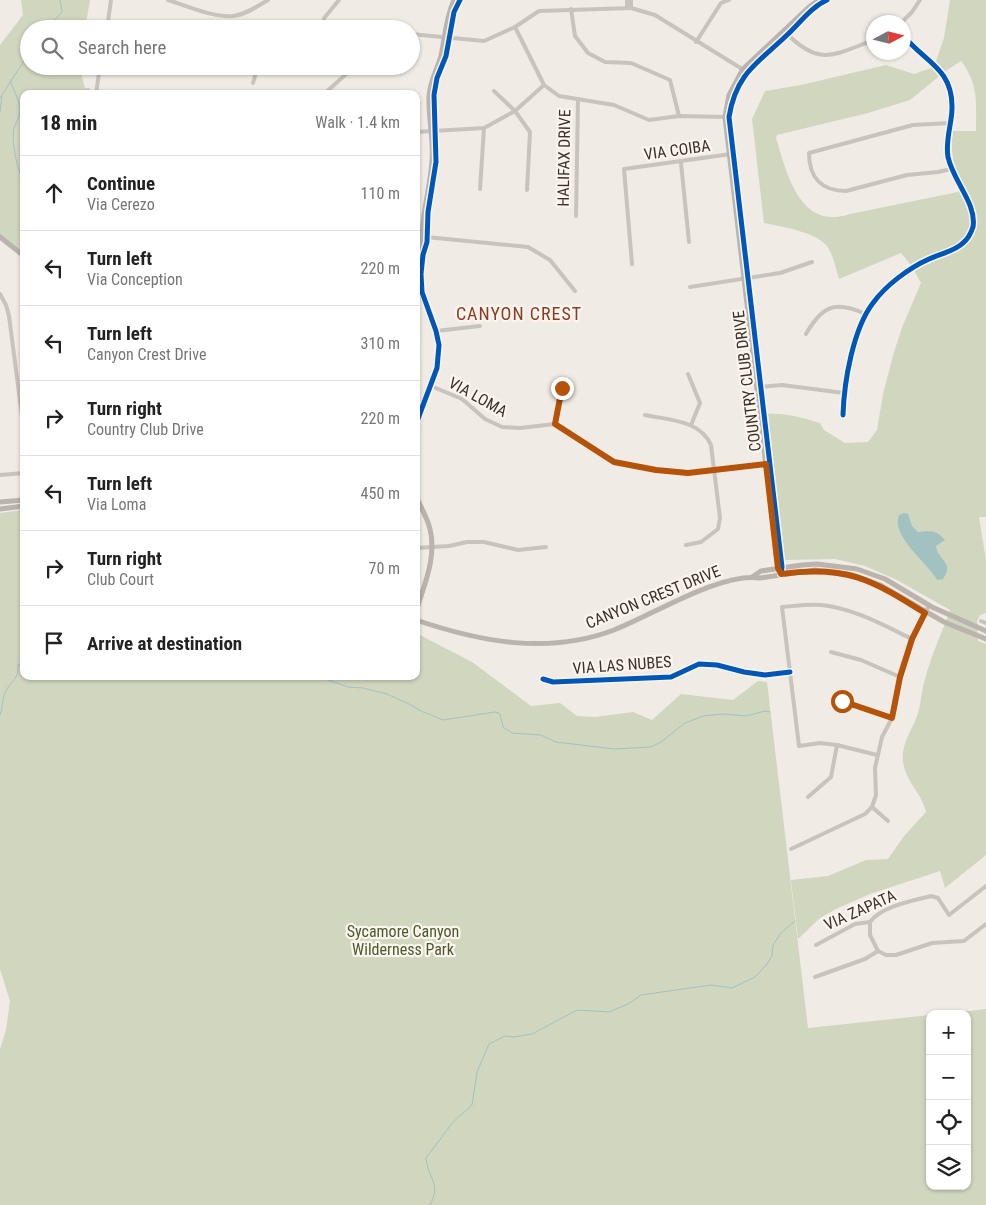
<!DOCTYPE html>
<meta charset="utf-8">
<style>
body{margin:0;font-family:"Roboto Condensed",sans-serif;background:#f2f2f2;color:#222}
.controls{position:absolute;right:15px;bottom:15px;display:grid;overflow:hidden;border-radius:10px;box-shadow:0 1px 4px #0004}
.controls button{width:45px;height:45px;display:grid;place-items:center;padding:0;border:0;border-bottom:1px solid #e0e0e0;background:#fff;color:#222;font:25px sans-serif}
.compass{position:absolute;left:866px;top:15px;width:45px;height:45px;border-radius:50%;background:#fff;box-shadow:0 1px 4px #0004;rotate:83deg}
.stop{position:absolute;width:15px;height:15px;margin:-11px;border:4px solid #b45309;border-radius:50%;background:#fff}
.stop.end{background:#b45309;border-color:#fff;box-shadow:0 1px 5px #0008}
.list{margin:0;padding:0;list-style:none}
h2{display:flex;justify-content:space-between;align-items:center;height:65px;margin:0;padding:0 20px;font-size:21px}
h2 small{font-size:16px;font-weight:400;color:#767676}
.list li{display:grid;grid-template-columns:32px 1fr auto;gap:15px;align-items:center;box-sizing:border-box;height:75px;padding:0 20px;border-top:1px solid #e0e0e0}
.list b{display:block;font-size:19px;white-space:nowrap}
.list p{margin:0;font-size:16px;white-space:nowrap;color:#767676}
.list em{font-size:16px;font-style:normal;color:#767676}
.icon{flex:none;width:28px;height:28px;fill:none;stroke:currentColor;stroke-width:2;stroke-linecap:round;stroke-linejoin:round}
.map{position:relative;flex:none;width:986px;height:1205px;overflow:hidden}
.search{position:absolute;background:#fff;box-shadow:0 1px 4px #0004;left:20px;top:20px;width:400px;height:55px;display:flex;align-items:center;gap:12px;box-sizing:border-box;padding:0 18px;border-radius:28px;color:#767676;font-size:19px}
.panel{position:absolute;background:#fff;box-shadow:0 1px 4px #0004;left:20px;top:90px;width:400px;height:590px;border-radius:10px}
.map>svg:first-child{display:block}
.green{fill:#d1d6bf;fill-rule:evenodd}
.water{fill:#a1c2c1}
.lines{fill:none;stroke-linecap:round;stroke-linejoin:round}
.stream{stroke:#a1c2c1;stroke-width:1}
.street{stroke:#c9c3be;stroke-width:4}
.secondary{stroke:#bab3ae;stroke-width:5}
.cycleway-casing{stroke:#fbf5ee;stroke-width:8}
.cycleway{stroke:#0057b8;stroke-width:5}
.route{stroke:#b45309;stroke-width:6}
.labels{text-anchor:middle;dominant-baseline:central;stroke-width:4.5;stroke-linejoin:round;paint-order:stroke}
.street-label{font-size:16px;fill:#3b302b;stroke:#fbf5ee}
.park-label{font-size:16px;fill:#4a5a2e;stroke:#fbf5ee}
.neighbourhood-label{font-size:18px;letter-spacing:1px;fill:#8c3b22;stroke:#fbf5ee}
</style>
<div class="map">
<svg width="986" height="1205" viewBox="0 0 986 1205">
<rect width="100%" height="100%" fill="#f0ebe5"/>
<!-- green -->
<g class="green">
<polygon points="21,0 90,0 85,29 29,29 29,66 79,66 85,88 90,88 90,94 24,94 24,256 0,238 0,45 23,15"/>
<path d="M950 0H986V517H979L986 560V613L980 615 977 621 978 641 986 644V855L945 888 940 871 870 894 836 909 820 918 798 939 791 880 828 876 866 860 888 859 904 836 926 812C922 793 904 780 903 760 901 744 913 729 918 713 921 704 921 693 924 683 930 658 941 635 950 610L897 580 865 566 835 559 785 560 768 414C787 413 802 418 820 423L824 430 845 443 868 442 877 430 883 394 894 352 903 325 921 283 911 265 901 253 839 279C836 270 834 258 829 249 820 232 782 227 764 223L752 119 765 91 801 85 886 65 914 74 934 67 944 38ZM961 61C979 85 976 102 976 131H953C950 151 953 166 963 185L958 192 850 214C800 231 787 174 776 138L777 135 868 113 910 100 947 70Z"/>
<polygon points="24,510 24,676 416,676 416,633 472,662 531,706 560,703 577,716 595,717 633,712 652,720 681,694 733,700 758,681 767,682 808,1028 930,1015 930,1186 967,1186 967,1014 944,1014 986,1009 986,1205 0,1205 0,1049 6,1030 10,1001 0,969 0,513"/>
</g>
<!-- water -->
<path class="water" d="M904 513 908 514 912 526 918 532C930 531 936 529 945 540L936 546C938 561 955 562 943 579L937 580C929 564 890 536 899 515Z"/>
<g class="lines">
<!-- stream -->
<g class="stream">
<polyline points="47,29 62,12 60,0"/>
<path d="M10 80C13 89 20 101 20 110 20 117 16 122 14 128 11 139 17 172 24 181"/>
<polyline points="0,98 29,53"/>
<polyline points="0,112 2,96"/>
<polyline points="317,676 348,687 363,688 387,694 411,705 421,711 443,720 495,712 500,714 503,727 512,733 541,735 556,742 614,749 651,747 661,742 685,723 703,716 723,714 746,716 765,711 770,712"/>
<path d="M0 715C3 707 2 697 6 691 11 680 19 680 18 665L24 664"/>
<path d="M430 1205C442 1183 428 1180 426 1158L453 1122 472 1105 477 1072 489 1044 505 1036 513 1037 532 1034 577 1010 609 1012 628 1004 641 995 711 985 732 988 755 977 767 964 772 956 773 945 781 933 795 921"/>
</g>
<!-- street -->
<g class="street">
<path d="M168 0C187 6 214 18 233 16 245 15 258 6 268 0"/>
<polyline points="631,0 631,8"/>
<polyline points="627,8 627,0"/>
<polyline points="571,9 575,36 588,53 605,62 631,63 670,80 679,116"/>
<polyline points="902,22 912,12 920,0"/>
<polyline points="515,27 544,85 559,96 614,105 649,120 679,116 727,117"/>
<polyline points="107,29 111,0"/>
<polyline points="319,29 325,17 339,0"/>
<path d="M786 33C820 67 833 55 874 40"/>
<polyline points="411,34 484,41 515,27 539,11 631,8 655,15 747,72"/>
<polyline points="696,42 721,3 729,0"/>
<polyline points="341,66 347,74"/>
<polyline points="253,83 258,66"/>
<polyline points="494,91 515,111 530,132 527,190"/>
<polyline points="96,94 100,66"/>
<polyline points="324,94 355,66"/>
<path d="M950 123 913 125 809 153C809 178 822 191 846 191L907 175 938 172 951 169"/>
<polyline points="416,132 484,128 515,111 544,85"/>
<polyline points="681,163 689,242"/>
<polyline points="480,189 484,128"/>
<polyline points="576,216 578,99"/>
<polyline points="416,236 528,247 550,260 575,291"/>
<polyline points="632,264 624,169 731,154"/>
<polyline points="690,287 780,273 812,262"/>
<polyline points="0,294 6,305 9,316 24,432"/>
<polyline points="436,331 480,326"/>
<path d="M806 334C822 306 835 300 865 314"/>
<polyline points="688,374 700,403 691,425"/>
<polyline points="431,386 462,399 485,419 502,427 520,428 555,424 615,462 656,470 688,473 768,464"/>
<polyline points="759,387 782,385 844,393"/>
<path d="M645 415C669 420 700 420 711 445L720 518 718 529 701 542 686 545"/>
<path d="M843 415C844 382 853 329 873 303 886 285 909 268 929 259 940 254 955 251 963 243 968 239 971 233 973 227 977 204 953 181 948 157 945 140 952 124 952 108 953 68 923 61 904 36"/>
<polyline points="555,424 562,388"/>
<polyline points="0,475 24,473"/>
<polyline points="416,548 449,546 467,542 484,542 518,550 546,547"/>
<polyline points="981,621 986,623"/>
<polyline points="831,652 861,660 900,677"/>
<polyline points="543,679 553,682 671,677 699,664 717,665 744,672 765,675 790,672"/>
<polyline points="841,701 892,718"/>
<path d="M877 755 837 745 820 743 799 746 782 607C795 606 808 604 821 605 853 608 883 625 912 639"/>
<polyline points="808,797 831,777 837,745"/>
<polyline points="888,821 872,807 876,795 875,768 882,737 892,718 900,677 912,639 929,605"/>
<polyline points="791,849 865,814 872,807"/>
<polyline points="870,922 870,935 878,951"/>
<path d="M816 945 855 924 870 922C882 906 912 901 931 896L938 898 949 915 986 886"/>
<polyline points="878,951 886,955 896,955 932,943 964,941 986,924"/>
<polyline points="815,977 865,959 878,951"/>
</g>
<!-- secondary -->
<g class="secondary">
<polyline points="0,237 24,256"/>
<path d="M423 252C419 221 430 192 432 161 434 139 428 118 429 96 430 81 437 70 441 56 445 37 446 17 454 0"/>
<polyline points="416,424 437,368 439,345 436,331 422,292 421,274 423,255 427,242 428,212 436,162 434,95 437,78 446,56 454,12 460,0"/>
<path d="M416 497C421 507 427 517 430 529 437 557 424 585 416 612"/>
<polyline points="0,502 24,500"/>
<polyline points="0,509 24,506"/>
<path d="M781 574 782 567 729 117C736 73 758 63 787 35 800 23 811 7 827 0"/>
<polyline points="781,574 778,568 725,117 729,95 743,69 809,7 819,0"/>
<polyline points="752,577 761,571 802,565 817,564 857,569 885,579 932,607 986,631"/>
<path d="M416 620C481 642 548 655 614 630 653 615 720 572 760 578L815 570 853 575 880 585 944 622 986 639"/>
</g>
<!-- cycleway casing -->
<g class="cycleway-casing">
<g id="cycleway">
<path d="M843 415C844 382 853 329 873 303 886 285 909 268 929 259 940 254 955 251 963 243 968 239 971 233 973 227 977 204 953 181 948 157 945 140 952 124 952 108 953 68 923 61 904 36"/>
<polyline points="416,424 437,368 439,345 436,331 422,292 421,274 423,255 427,242 428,212 436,162 434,95 437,78 446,56 454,12 460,0"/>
<path d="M781 574 782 567 729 117C736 73 758 63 787 35 800 23 811 7 827 0"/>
<polyline points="543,679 553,682 671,677 699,664 717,665 744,672 765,675 790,672"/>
</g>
</g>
<!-- cycleway -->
<use href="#cycleway" class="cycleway"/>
</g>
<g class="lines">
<!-- route -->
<path class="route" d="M562 388 555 424 614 462 656 470 688 473 766 464 778 568 781 574C846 565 871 579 925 613L912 639 900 677 892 718 842 701"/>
</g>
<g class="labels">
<!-- street labels -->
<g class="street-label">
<text transform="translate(677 150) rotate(-8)">VIA COIBA</text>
<text transform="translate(564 158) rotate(-89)">HALIFAX DRIVE</text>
<text transform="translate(747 381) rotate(-97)">COUNTRY CLUB DRIVE</text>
<text transform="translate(478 397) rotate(29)">VIA LOMA</text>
<text transform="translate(653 597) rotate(-22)">CANYON CREST DRIVE</text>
<text transform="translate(622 665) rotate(-4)">VIA LAS NUBES</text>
<text transform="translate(860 910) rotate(-24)">VIA ZAPATA</text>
</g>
<!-- park labels -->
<g class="park-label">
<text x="403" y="931">Sycamore Canyon<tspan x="403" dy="18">Wilderness Park</tspan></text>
</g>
<!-- neighbourhood labels -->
<g class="neighbourhood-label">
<text x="519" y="313">CANYON CREST</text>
</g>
</g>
</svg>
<div class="controls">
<button>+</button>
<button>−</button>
<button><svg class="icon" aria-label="locate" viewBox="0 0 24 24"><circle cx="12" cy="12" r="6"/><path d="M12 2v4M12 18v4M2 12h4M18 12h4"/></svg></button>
<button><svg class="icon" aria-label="layers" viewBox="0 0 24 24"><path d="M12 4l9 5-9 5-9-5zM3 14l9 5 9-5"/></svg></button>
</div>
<svg class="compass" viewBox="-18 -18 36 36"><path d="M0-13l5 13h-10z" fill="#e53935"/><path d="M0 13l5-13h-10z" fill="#767676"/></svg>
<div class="stop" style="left:842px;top:701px"></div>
<div class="stop end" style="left:562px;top:388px"></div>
<div class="search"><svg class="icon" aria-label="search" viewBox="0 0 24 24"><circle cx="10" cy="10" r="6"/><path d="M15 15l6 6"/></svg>Search here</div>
<section class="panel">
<h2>18 min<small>Walk · 1.4 km</small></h2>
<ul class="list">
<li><svg class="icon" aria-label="ahead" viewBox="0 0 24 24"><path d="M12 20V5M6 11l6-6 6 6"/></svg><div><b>Continue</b><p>Via Cerezo</p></div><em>110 m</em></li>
<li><svg class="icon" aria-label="left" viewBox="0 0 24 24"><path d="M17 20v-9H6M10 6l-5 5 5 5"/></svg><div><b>Turn left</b><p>Via Conception</p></div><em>220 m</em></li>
<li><svg class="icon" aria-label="left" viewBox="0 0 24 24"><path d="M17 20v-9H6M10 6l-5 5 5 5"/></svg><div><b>Turn left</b><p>Canyon Crest Drive</p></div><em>310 m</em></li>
<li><svg class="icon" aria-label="right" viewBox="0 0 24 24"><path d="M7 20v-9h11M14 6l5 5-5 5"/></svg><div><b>Turn right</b><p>Country Club Drive</p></div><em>220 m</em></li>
<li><svg class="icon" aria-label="left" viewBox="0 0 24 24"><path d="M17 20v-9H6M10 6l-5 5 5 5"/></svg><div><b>Turn left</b><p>Via Loma</p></div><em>450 m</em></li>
<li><svg class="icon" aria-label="right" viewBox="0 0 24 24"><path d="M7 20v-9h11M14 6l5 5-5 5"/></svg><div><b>Turn right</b><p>Club Court</p></div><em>70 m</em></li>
<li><svg class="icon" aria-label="arrive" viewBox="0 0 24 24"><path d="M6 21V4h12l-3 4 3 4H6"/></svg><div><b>Arrive at destination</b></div></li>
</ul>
</section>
</div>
